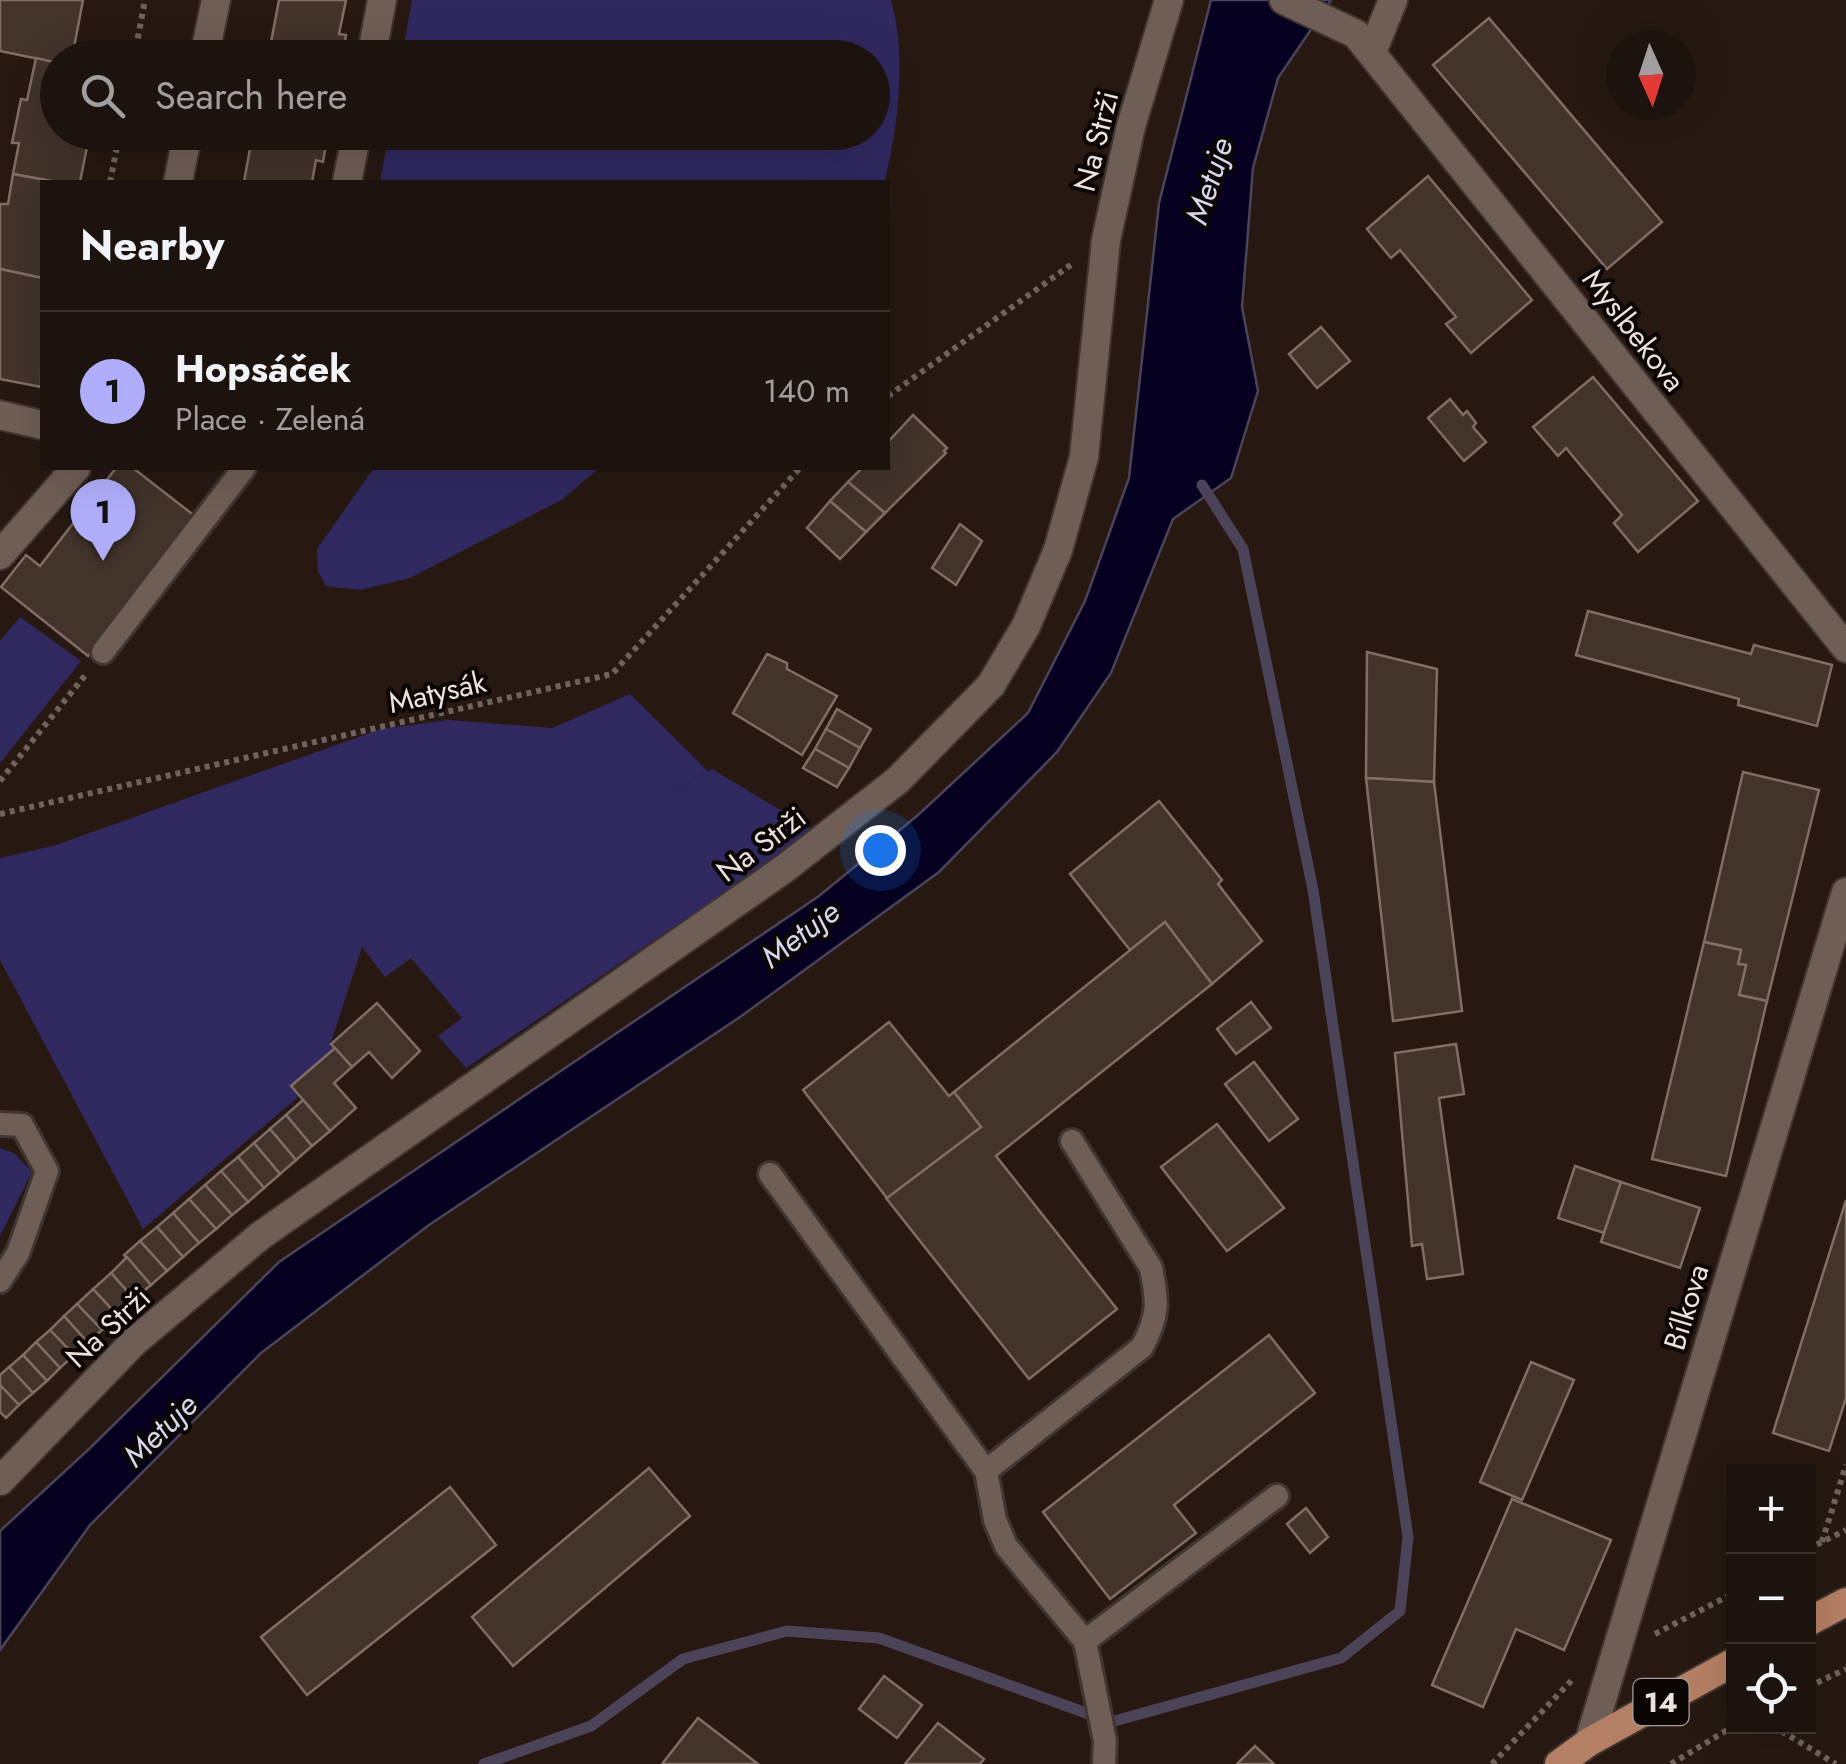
<!DOCTYPE html>
<meta charset="utf-8">
<style>
body{margin:0;font-family:Jost,sans-serif;background:#251c17;color:#f1f3f6}
.controls{position:absolute;right:30px;bottom:30px;display:grid;overflow:hidden;border-radius:0px;box-shadow:0 10px 40px #0002}
.controls button{width:90px;height:90px;display:grid;place-items:center;padding:0;border:0;border-bottom:2px solid #3b322e;background:#1d130e;color:#f1f3f6;font:50px sans-serif}
.compass{position:absolute;left:1606px;top:30px;width:90px;height:90px;border-radius:50%;background:#1d130e;box-shadow:0 10px 40px #0002;rotate:177deg}
.you{position:absolute;left:880px;top:850px;width:35px;height:35px;margin:-25px;border:8px solid #fff;border-radius:50%;background:#1a73e8;box-shadow:0 0 0 15px #1a73e833}
.badge{display:grid;place-items:center;width:65px;height:65px;border-radius:50%;background:#b0aefa;color:#111;font-size:32px;font-weight:700}
.pin{position:absolute;translate:-50% -82px;filter:drop-shadow(0 2px 5px #0008)}
.pin::after{content:'';position:absolute;top:52px;width:35px;height:30px;background:inherit;clip-path:polygon(0 0,100% 0,50% 100%)}
.list{margin:0;padding:0;list-style:none}
h2{display:flex;justify-content:space-between;align-items:center;height:130px;margin:0;padding:0 40px;font-size:42px}
h2 small{font-size:32px;font-weight:400;color:#a09e9e}
.list li{display:grid;grid-template-columns:65px 1fr auto;gap:30px;align-items:center;box-sizing:border-box;height:160px;padding:0 40px;border-top:2px solid #3b322e}
.list b{display:block;font-size:38px;white-space:nowrap}
.list p{margin:0;font-size:32px;white-space:nowrap;color:#a09e9e}
.list em{font-size:32px;font-style:normal;color:#a09e9e}
.icon{flex:none;width:55px;height:55px;fill:none;stroke:currentColor;stroke-width:2;stroke-linecap:round;stroke-linejoin:round}
.map{position:relative;flex:none;width:1846px;height:1764px;overflow:hidden}
.search{position:absolute;background:#1d130e;box-shadow:0 10px 40px #0002;left:40px;top:40px;width:850px;height:110px;display:flex;align-items:center;gap:25px;box-sizing:border-box;padding:0 35px;border-radius:55px;color:#a09e9e;font-size:38px}
.panel{position:absolute;background:#1d130e;box-shadow:0 10px 40px #0002;left:40px;top:180px;width:850px;height:290px;border-radius:0px}
.map>svg:first-child{display:block}
.green{fill:#302960}
.water{fill:#060021;stroke:#4b4459;stroke-width:2.5}
.lines{fill:none;stroke-linecap:round;stroke-linejoin:round}
.stream{stroke:#4b4459;stroke-width:11}
.building{fill:#42332b;stroke:#806e65;stroke-width:2.5}
.service-casing{stroke:#403531;stroke-width:28}
.minor-casing{stroke:#403531;stroke-width:32}
.primary-casing{stroke:#403531;stroke-width:32}
.path{stroke:#70635d;stroke-width:6;stroke-dasharray:5 5;stroke-linecap:butt}
.service{stroke:#6f5e56;stroke-width:22}
.minor{stroke:#6f5e56;stroke-width:28}
.primary{stroke:#b57f64;stroke-width:28}
.labels{text-anchor:middle;dominant-baseline:central;stroke-width:8;stroke-linejoin:round;paint-order:stroke}
.shield{fill:#0b0604;stroke:#a89f9b;stroke-width:2.5}
.shield-label{font-size:28px;font-weight:bold;fill:#ece1dc}
.street-label{font-size:30px;fill:#ece1dc;stroke:#0b0604}
.water-label{font-size:32px;font-style:italic;fill:#d5d6ec;stroke:#0b0604}
</style>
<div class="map">
<svg width="1846" height="1764" viewBox="0 0 1846 1764">
<rect width="100%" height="100%" fill="#271912"/>
<!-- green -->
<g class="green">
<path d="M412 0H891C907 58 898 123 885 181L380 182 389 133 872 132V58L402 57Z"/>
<polygon points="374,468 599,468 563,499 410,578 360,590 326,586 318,571 317,549"/>
<polygon points="20,617 81,661 0,763 0,641"/>
<polygon points="630,694 708,771 665,797 712,769 810,828 800,841 466,1068 438,1036 462,1018 411,958 385,977 362,947 330,1045 333,1049 291,1086 298,1097 143,1229 0,960 0,858 56,845 381,729 449,720 552,728"/>
<polygon points="0,1148 14,1153 32,1172 0,1236"/>
</g>
<!-- water -->
<polygon class="water" points="1211,0 1331,0 1278,78 1253,168 1242,307 1258,391 1231,478 1173,519 1111,673 1057,752 939,872 740,1017 429,1225 261,1353 90,1525 0,1650 0,1531 89,1449 279,1262 819,896 918,815 1028,713 1085,601 1129,478 1159,203"/>
<g class="lines">
<!-- stream -->
<polyline class="stream" points="484,1764 591,1726 683,1659 787,1631 879,1638 1111,1722 1341,1658 1400,1611 1408,1537 1313,890 1243,549 1202,485"/>
</g>
<!-- building -->
<g class="building">
<polygon points="0,0 83,0 72,58 58,58 58,63 0,51"/>
<polygon points="279,0 346,0 339,34 346,35 342,58 268,58"/>
<polygon points="1489,18 1662,222 1607,269 1433,65"/>
<polygon points="36,58 58,63 58,132 90,132 80,182 56,182 13,174 19,143 12,143 21,99 27,100"/>
<polygon points="253,132 328,132 323,162 316,160 312,182 244,182"/>
<polygon points="13,174 56,182 42,182 42,278 0,269 0,204 8,204"/>
<polygon points="1428,176 1532,300 1471,353 1446,324 1456,317 1400,250 1391,258 1367,229"/>
<polygon points="0,269 42,278 41,387 0,379"/>
<polygon points="1321,327 1350,361 1317,388 1289,354"/>
<polygon points="1593,377 1698,501 1638,552 1614,523 1622,515 1566,448 1558,456 1533,427"/>
<polygon points="1450,399 1463,415 1467,411 1476,423 1473,427 1486,442 1464,461 1428,418"/>
<polygon points="913,415 947,448 944,451 946,453 885,513 848,482 862,468 888,468 888,442"/>
<polygon points="116,468 133,468 196,517 88,656 1,587 26,555 40,566"/>
<polygon points="848,482 885,513 866,532 830,501"/>
<polygon points="830,501 866,532 840,559 807,528"/>
<polygon points="960,524 982,541 956,585 932,568"/>
<polygon points="1588,611 1751,654 1754,645 1832,665 1817,726 1738,705 1739,699 1576,655"/>
<polygon points="1367,652 1437,669 1434,782 1366,778"/>
<polygon points="767,654 787,663 787,669 837,696 802,755 733,713"/>
<polygon points="837,709 871,729 860,748 826,729"/>
<polygon points="826,729 860,748 849,768 815,749"/>
<polygon points="815,749 849,768 837,787 803,768"/>
<polygon points="1743,772 1819,790 1767,1001 1739,995 1746,965 1738,964 1741,950 1704,942"/>
<polygon points="1366,778 1434,782 1462,1011 1393,1021"/>
<polygon points="1159,801 1222,880 1218,884 1262,941 1212,984 1165,922 1130,950 1070,874"/>
<polygon points="1165,922 1212,984 996,1156 1117,1309 1029,1379 886,1198 981,1127 954,1092"/>
<polygon points="1704,942 1741,950 1738,964 1746,965 1739,995 1767,1001 1726,1176 1652,1159"/>
<polygon points="1251,1002 1271,1028 1236,1054 1217,1029"/>
<polygon points="377,1003 420,1051 392,1078 369,1052 352,1067 331,1044"/>
<polygon points="889,1022 949,1096 954,1092 981,1127 887,1198 803,1090"/>
<polygon points="1456,1044 1464,1094 1439,1098 1463,1274 1427,1279 1422,1244 1412,1246 1395,1053"/>
<polygon points="335,1048 352,1067 334,1083 356,1108 330,1131 291,1086"/>
<polygon points="1254,1062 1298,1119 1269,1141 1225,1084"/>
<polygon points="303,1100 330,1131 312,1146 286,1115"/>
<polygon points="286,1115 312,1146 296,1160 270,1129"/>
<polygon points="1217,1124 1284,1208 1227,1251 1161,1167"/>
<polygon points="270,1129 296,1160 280,1174 254,1143"/>
<polygon points="254,1143 280,1174 264,1188 238,1157"/>
<polygon points="238,1157 264,1188 248,1202 221,1171"/>
<polygon points="1575,1166 1621,1182 1604,1233 1558,1218"/>
<polygon points="221,1171 248,1202 232,1215 205,1185"/>
<polygon points="1621,1182 1700,1208 1680,1268 1601,1242"/>
<polygon points="205,1185 232,1215 216,1229 189,1199"/>
<polygon points="189,1199 216,1229 199,1243 173,1213"/>
<polygon points="1846,1200 1846,1398 1829,1451 1773,1433"/>
<polygon points="173,1213 199,1243 183,1257 157,1227"/>
<polygon points="157,1227 183,1257 167,1271 140,1241"/>
<polygon points="140,1241 167,1271 151,1285 124,1255"/>
<polygon points="127,1257 151,1285 134,1299 111,1273"/>
<polygon points="111,1273 134,1299 117,1315 93,1289"/>
<polygon points="93,1289 117,1315 102,1330 77,1304"/>
<polygon points="77,1304 102,1330 88,1343 64,1316"/>
<polygon points="64,1316 88,1343 74,1355 50,1330"/>
<polygon points="50,1330 74,1355 60,1368 36,1342"/>
<polygon points="1269,1335 1315,1393 1174,1505 1196,1533 1110,1599 1043,1512"/>
<polygon points="36,1342 60,1368 47,1381 23,1355"/>
<polygon points="23,1355 47,1381 33,1393 9,1367"/>
<polygon points="1531,1362 1574,1380 1522,1500 1480,1482"/>
<polygon points="9,1367 33,1393 19,1405 0,1385 0,1375"/>
<polygon points="0,1385 19,1405 6,1418 0,1412"/>
<polygon points="649,1468 690,1516 513,1666 472,1617"/>
<polygon points="450,1487 496,1545 307,1695 261,1637"/>
<polygon points="1512,1499 1611,1540 1564,1650 1516,1629 1483,1707 1432,1685"/>
<polygon points="1306,1508 1328,1537 1310,1553 1287,1524"/>
<polygon points="884,1676 922,1705 897,1738 859,1709"/>
<polygon points="698,1718 758,1764 662,1764"/>
<polygon points="938,1723 984,1759 980,1764 905,1764"/>
<polygon points="1255,1746 1274,1764 1237,1764"/>
</g>
<g class="lines">
<!-- service casing -->
<g class="service-casing">
<g id="service">
<polyline points="103,652 244,468"/>
<polyline points="0,1124 22,1125 47,1171 18,1253 0,1281"/>
<polyline points="770,1174 986,1471 995,1520 1006,1546 1085,1641 1105,1741 1104,1764"/>
<path d="M986 1471 1142 1347C1159 1316 1158 1302 1151 1268L1072 1141"/>
<polyline points="1085,1641 1277,1496"/>
</g>
</g>
<!-- minor casing -->
<g class="minor-casing">
<g id="minor">
<polyline points="1284,0 1356,34 1846,648"/>
<polyline points="1372,52 1393,0"/>
<polyline points="204,58 216,0"/>
<polyline points="371,58 382,0"/>
<polyline points="178,182 188,132"/>
<polyline points="347,182 357,132"/>
<polyline points="0,415 42,425"/>
<polyline points="0,555 76,468"/>
<polyline points="0,1481 134,1342 260,1236 784,869 898,780 991,685 1026,626 1058,550 1084,457 1106,240 1131,126 1169,0"/>
<polyline points="1589,1742 1846,892"/>
</g>
</g>
<!-- primary casing -->
<g class="primary-casing">
<g id="primary">
<polyline points="1808,1622 1846,1602"/>
<polyline points="1559,1764 1589,1742 1734,1662"/>
</g>
</g>
<!-- path -->
<g class="path">
<polyline points="134,58 145,0"/>
<polyline points="110,182 120,132"/>
<polyline points="888,396 1072,264"/>
<polyline points="0,781 87,673"/>
<polyline points="0,814 612,674 800,468"/>
<polyline points="1822,1542 1846,1465"/>
<polyline points="1808,1549 1846,1530"/>
<polyline points="1655,1634 1734,1593"/>
<polyline points="1808,1687 1846,1669"/>
<polyline points="1773,1726 1836,1764"/>
<polyline points="1492,1764 1573,1679"/>
<polyline points="1671,1764 1734,1726"/>
</g>
<!-- service -->
<use href="#service" class="service"/>
<!-- minor -->
<use href="#minor" class="minor"/>
<!-- primary -->
<use href="#primary" class="primary"/>
</g>
<g class="labels">
<!-- shield labels -->
<rect class="shield" x="1633.5" y="1679" width="55" height="46" rx="8"/>
<g class="shield-label">
<text x="1661" y="1702">14</text>
</g>
<!-- street labels -->
<g class="street-label">
<text transform="translate(1096 141) rotate(-76)">Na Strži</text>
<text transform="translate(1634 330) rotate(52)">Myslbekova</text>
<text transform="translate(437 692) rotate(-13)">Matysák</text>
<text transform="translate(761 844) rotate(-37)">Na Strži</text>
<text transform="translate(1686 1307) rotate(-73)">Bílkova</text>
<text transform="translate(108 1327) rotate(-43)">Na Strži</text>
</g>
<!-- water labels -->
<g class="water-label">
<text transform="translate(1209 181) rotate(-72)">Metuje</text>
<text transform="translate(800 934) rotate(-37)">Metuje</text>
<text transform="translate(160 1430) rotate(-44)">Metuje</text>
</g>
</g>
</svg>
<div class="controls">
<button>+</button>
<button>−</button>
<button><svg class="icon" aria-label="locate" viewBox="0 0 24 24"><circle cx="12" cy="12" r="6"/><path d="M12 2v4M12 18v4M2 12h4M18 12h4"/></svg></button>
</div>
<svg class="compass" viewBox="-18 -18 36 36"><path d="M0-13l5 13h-10z" fill="#e53935"/><path d="M0 13l5-13h-10z" fill="#a09e9e"/></svg>
<div class="you"></div>
<div class="pin badge" style="left:103px;top:561px">1</div>
<div class="search"><svg class="icon" aria-label="search" viewBox="0 0 24 24"><circle cx="10" cy="10" r="6"/><path d="M15 15l6 6"/></svg>Search here</div>
<section class="panel">
<h2>Nearby<small></small></h2>
<ul class="list">
<li><span class="badge">1</span><div><b>Hopsáček</b><p>Place · Zelená</p></div><em>140 m</em></li>
</ul>
</section>
</div>
